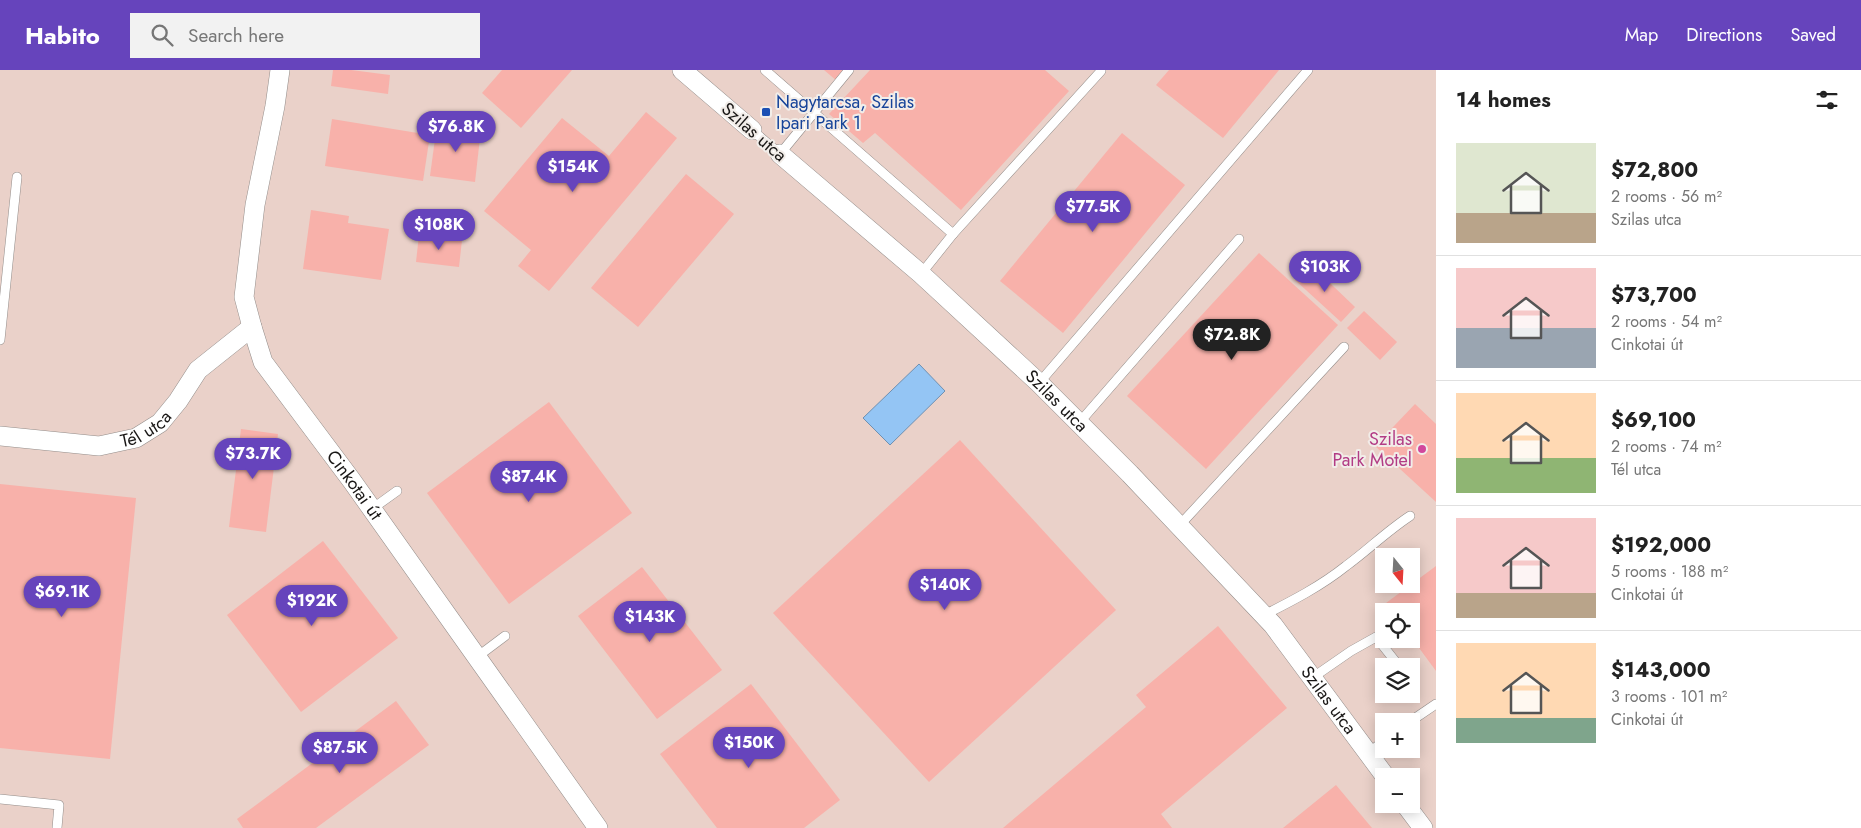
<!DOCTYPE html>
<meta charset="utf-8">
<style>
:root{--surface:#fff;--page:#f2f2f2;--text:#222;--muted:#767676;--line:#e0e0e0;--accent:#6644bc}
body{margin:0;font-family:Jost,sans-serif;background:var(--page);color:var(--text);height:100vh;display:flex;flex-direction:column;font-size:19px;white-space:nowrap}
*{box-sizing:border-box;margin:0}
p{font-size:16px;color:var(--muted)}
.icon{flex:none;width:28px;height:28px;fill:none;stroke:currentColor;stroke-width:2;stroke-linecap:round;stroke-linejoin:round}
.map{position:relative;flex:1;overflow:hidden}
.drawer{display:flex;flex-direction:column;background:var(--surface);width:425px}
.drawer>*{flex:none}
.needle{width:32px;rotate:162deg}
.controls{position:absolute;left:1375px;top:478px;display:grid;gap:10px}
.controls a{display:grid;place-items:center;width:45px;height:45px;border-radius:0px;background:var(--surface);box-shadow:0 2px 12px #0003;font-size:25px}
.price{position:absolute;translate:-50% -42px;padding:0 11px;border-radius:18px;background:var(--accent);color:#fff;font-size:16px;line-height:32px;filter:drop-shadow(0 1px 2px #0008)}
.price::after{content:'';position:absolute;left:50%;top:30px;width:15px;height:11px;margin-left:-8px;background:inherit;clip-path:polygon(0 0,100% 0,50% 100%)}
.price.active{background:#222;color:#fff}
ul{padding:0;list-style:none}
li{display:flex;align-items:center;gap:15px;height:125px;padding:0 20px}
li+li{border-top:1px solid var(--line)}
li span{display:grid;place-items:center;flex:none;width:140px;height:100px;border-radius:0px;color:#555}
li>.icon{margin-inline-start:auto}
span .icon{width:60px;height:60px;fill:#fffc;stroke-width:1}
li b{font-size:21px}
h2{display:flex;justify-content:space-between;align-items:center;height:60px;padding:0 20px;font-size:21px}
header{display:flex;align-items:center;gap:30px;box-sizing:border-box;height:70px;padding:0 25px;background:var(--accent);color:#fff}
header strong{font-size:24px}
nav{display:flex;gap:28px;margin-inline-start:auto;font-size:18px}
.search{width:350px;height:45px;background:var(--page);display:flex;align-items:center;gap:12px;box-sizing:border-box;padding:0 18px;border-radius:0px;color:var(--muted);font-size:19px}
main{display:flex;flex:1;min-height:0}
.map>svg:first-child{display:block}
.industrial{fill:#ead1c9;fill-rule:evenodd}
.water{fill:#94c5f4;stroke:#6f90b1}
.building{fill:#f8b1aa}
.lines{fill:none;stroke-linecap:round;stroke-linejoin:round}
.lane-casing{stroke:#938d8a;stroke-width:10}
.street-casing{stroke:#938d8a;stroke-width:20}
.lane{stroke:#fff;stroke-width:9}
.street{stroke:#fff;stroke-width:19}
.transit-dot{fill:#1a4fb4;stroke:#f2ede9;stroke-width:2}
.hotel-dot{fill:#d1479c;stroke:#f2ede9;stroke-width:2}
.labels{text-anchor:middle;stroke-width:4;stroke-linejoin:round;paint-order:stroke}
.transit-label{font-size:18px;fill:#164399;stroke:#f2ede9;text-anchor:start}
.street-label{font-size:18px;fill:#181615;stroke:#f2ede9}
.hotel-label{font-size:18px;fill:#b23c85;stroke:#f2ede9;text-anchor:end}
</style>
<header>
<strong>Habito</strong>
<div class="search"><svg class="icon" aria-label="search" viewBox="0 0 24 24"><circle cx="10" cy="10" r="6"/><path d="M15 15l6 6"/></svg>Search here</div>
<nav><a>Map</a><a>Directions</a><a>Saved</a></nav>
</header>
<main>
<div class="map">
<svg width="1436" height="758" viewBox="0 0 1436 758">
<rect width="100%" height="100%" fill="#e5e0db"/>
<path class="industrial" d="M0,0H1436V758H0ZM1384,486H1411V514H1384ZM1384,541H1411V569H1384ZM1384,596H1411V624H1384ZM1384,651H1411V679H1384ZM1384,706H1411V734H1384Z"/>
<path class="water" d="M919,294L945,321L890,375L863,348Z"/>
<g class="building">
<path d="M333,0H351L390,5L388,24L331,16Z"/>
<path d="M502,0H572L521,58L482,23Z"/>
<path d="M824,0H847L837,11Z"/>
<path d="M870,0H1045L1069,21L961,140L875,63L863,73L829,44Z"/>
<path d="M1169,0H1279L1223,68L1156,15Z"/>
<path d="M646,42L677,68L549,221L518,196L531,180L484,141L562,48L609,86Z"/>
<path d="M332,49L430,65L423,111L325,96Z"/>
<path d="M437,54L481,59L475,112L430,106Z"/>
<path d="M1122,63L1185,115L1063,263L1000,211Z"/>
<path d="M686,104L734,144L638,257L591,218Z"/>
<path d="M311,140L349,146L348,153L389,159L381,210L303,199Z"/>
<path d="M419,165L462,170L459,197L416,192Z"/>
<path d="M1259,183L1338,255L1206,399L1127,326Z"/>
<path d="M1310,194L1355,237L1341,252L1295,210Z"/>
<path d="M1364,241L1397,272L1380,290L1347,258Z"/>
<path d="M549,332L632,443L509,534L427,423Z"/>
<path d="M1415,334L1436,354V432L1375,376Z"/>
<path d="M241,359L278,364L266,462L229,457Z"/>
<path d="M960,370L1116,540L929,712L773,543Z"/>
<path d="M0,414L136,428L110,689L0,678Z"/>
<path d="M323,471L398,568L301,642L227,545Z"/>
<path d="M1436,496V601L1411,567V541H1392L1386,533Z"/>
<path d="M642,497L722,600L657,649L578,546Z"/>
<path d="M1218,556L1287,638L1161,744L1172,758H1003L1146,637L1136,625Z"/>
<path d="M751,614L840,730L804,758H717L660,684Z"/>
<path d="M396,631L429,675L316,758H243L237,749Z"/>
<path d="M1336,715L1372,758H1283Z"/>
</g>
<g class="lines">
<g class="lane-casing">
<g id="lane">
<path d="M765,0L953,164"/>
<path d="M752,60L780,84L849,0"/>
<path d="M921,204L953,164L1101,1"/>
<path d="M0,270L17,107"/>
<path d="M1039,313L1308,0"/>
<path d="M1079,353L1239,169"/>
<path d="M372,439L397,421"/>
<path d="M1179,456L1344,277"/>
<path d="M1264,545C1292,531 1321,516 1346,496C1368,480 1387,461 1410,446"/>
<path d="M477,587L505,566"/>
<path d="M1312,608L1351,581L1376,567L1399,596"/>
<path d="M1411,611L1412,613"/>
<path d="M1411,651L1436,634"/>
<path d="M1368,683L1384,671"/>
<path d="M0,729L59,735L57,758"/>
</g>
</g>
<g class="street-casing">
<g id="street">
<path id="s1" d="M280,0L275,36L255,135L244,227L252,257L263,292L352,411L598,758"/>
<path d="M682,0L752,60"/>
<path id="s2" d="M780,84L921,204L1039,313L1130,404L1273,555L1385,706"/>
<path id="s3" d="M0,366L99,376L136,368L160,353L178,331L198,300L252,257"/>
<path d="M1405,734L1423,758"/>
</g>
</g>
<use href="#lane" class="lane"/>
<use href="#street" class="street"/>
</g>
<rect class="transit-dot" x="761" y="37" width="10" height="10" rx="2.5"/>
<circle class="hotel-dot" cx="1422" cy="379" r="5"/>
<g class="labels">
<g class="transit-label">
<text x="776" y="38">Nagytarcsa, Szilas<tspan x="776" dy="21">Ipari Park 1</tspan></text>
</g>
<g class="street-label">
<text transform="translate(754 62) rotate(41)" y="6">Szilas utca</text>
<text dy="6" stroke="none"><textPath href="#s2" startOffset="371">Szilas utca</textPath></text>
<text dy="6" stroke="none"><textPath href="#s3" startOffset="150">Tél utca</textPath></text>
<text dy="6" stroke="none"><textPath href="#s1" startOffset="451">Cinkotai út</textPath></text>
<text dy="6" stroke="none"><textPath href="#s2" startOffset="776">Szilas utca</textPath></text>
</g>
<g class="hotel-label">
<text x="1412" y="375">Szilas<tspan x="1412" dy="21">Park Motel</tspan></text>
</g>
</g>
</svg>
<div class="controls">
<a><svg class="needle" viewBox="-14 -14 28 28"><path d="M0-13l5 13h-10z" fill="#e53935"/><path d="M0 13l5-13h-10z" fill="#767676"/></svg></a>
<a><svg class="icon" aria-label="locate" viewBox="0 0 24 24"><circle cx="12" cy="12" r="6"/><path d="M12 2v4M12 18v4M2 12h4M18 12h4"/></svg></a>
<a><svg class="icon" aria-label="layers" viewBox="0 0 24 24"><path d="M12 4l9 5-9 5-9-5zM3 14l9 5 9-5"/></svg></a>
<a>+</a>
<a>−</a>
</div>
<b class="price" style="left:456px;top:83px">$76.8K</b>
<b class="price" style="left:573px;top:123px">$154K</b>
<b class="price" style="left:1093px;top:163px">$77.5K</b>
<b class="price" style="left:439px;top:181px">$108K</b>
<b class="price" style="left:1325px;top:223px">$103K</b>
<b class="price active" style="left:1232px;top:291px">$72.8K</b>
<b class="price" style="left:253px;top:410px">$73.7K</b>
<b class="price" style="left:529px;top:433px">$87.4K</b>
<b class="price" style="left:945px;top:541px">$140K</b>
<b class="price" style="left:62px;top:548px">$69.1K</b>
<b class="price" style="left:312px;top:557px">$192K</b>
<b class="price" style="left:650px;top:573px">$143K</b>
<b class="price" style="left:749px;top:699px">$150K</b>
<b class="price" style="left:340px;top:704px">$87.5K</b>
</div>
<section class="drawer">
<h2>14 homes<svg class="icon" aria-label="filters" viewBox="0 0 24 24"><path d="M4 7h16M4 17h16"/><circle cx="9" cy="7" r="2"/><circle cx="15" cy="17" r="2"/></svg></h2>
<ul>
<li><span style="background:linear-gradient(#dfe7d0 70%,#b9a48a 0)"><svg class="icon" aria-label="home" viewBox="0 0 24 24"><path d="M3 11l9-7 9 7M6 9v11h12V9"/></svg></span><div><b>$72,800</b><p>2 rooms · 56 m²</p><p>Szilas utca</p></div></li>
<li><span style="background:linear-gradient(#f6c9c9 60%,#9aa5b1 0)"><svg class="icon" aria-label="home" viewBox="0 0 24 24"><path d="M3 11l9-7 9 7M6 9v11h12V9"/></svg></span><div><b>$73,700</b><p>2 rooms · 54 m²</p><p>Cinkotai út</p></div></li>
<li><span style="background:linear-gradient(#ffd9b3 65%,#8fb573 0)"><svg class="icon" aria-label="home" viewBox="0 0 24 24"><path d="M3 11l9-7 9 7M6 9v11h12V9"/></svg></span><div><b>$69,100</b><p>2 rooms · 74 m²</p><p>Tél utca</p></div></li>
<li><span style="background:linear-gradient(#f6c9c9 75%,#b9a48a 0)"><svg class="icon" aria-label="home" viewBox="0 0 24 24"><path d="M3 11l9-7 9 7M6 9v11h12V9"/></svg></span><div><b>$192,000</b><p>5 rooms · 188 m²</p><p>Cinkotai út</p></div></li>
<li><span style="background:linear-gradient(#ffd9b3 75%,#7fa58c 0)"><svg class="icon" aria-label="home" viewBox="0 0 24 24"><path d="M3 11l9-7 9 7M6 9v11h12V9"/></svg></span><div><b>$143,000</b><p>3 rooms · 101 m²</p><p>Cinkotai út</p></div></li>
</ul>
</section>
</main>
